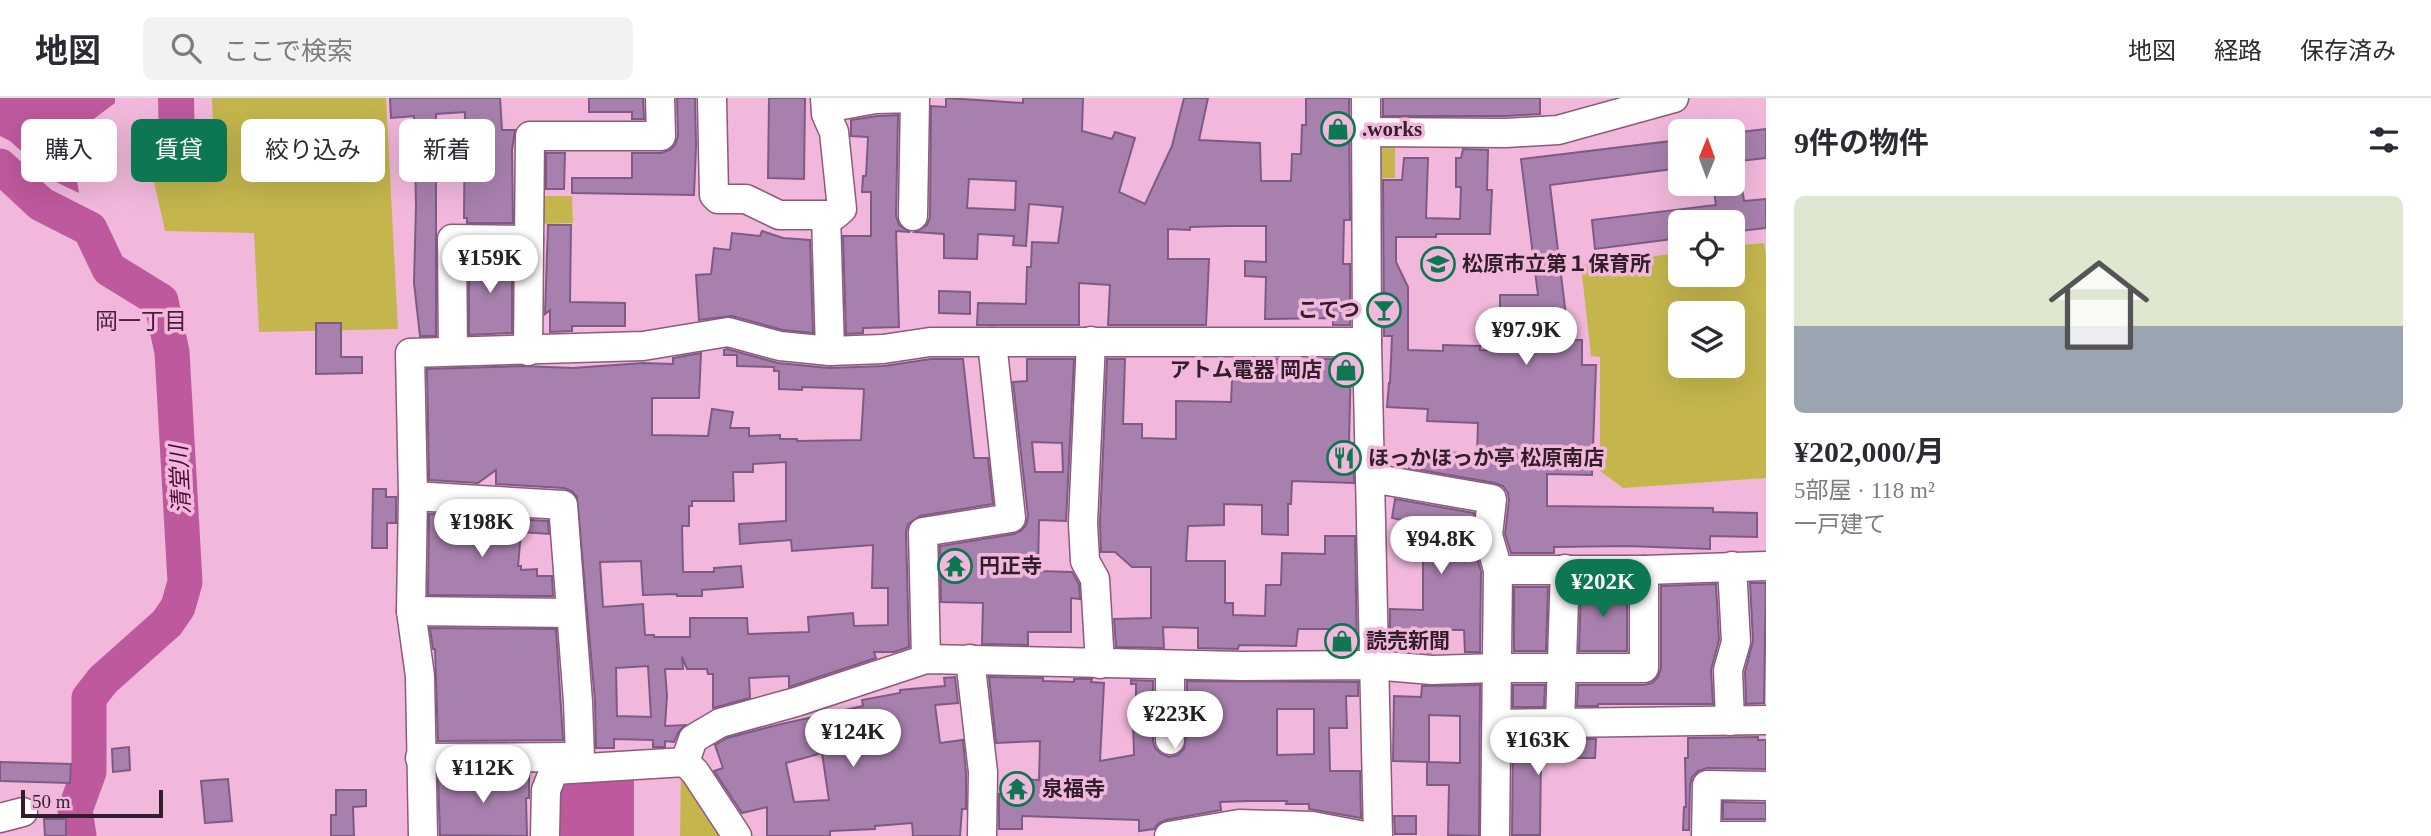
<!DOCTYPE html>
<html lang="ja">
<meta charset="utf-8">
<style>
:root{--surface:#fff;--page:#f2f2f3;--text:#2b2b33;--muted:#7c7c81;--line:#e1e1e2;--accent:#0c7751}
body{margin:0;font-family:"Times New Roman","Noto Sans JP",serif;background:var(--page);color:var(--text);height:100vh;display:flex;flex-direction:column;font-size:26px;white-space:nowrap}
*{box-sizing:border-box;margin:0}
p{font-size:23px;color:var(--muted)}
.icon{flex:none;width:38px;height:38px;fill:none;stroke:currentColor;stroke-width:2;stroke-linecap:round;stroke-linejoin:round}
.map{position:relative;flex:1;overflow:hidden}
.drawer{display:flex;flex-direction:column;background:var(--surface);width:665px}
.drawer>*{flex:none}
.top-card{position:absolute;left:21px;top:21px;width:665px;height:63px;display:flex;gap:14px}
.needle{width:46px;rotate:1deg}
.tools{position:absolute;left:1668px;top:21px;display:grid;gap:14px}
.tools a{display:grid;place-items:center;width:77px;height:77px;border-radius:10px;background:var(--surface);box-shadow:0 7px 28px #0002;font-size:35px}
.scale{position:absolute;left:21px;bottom:18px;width:142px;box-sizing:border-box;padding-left:7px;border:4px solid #321d2a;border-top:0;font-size:19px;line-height:24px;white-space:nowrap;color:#321d2a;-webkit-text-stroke:5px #f1b8db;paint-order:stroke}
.price{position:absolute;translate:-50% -60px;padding:0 16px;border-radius:24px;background:#fff;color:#222;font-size:23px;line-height:46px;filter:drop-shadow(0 2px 4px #0008)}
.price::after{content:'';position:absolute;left:50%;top:42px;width:21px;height:16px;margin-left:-10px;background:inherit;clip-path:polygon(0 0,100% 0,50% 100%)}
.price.on{background:var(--accent);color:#fff}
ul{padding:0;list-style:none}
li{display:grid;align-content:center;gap:14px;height:371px;padding:0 28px}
li span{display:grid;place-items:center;height:217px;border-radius:10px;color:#555}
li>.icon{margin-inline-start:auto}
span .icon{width:126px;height:126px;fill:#fffc;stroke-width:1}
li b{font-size:30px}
h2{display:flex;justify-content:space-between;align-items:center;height:84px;padding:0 28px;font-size:30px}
.tag{padding:0 24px;border-radius:10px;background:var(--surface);box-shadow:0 7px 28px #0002;font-size:24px;line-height:63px}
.tag.on{background:var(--accent);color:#fff}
header{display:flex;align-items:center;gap:42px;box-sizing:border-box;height:98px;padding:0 35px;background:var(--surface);border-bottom:2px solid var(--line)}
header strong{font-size:33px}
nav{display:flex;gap:38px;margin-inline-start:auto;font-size:24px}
.search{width:490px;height:63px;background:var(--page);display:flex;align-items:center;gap:18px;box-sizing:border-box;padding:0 24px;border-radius:10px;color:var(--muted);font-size:26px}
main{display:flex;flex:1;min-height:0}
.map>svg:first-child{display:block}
.green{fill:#c4b64d;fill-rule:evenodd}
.water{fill:#be599d}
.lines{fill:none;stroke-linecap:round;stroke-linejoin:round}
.river{stroke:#be599d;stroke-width:35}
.building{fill:#a780ad;stroke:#7f5a85;stroke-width:2;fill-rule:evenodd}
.minor-casing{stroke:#8c5a7a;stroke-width:31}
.minor{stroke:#fff;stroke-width:28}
.labels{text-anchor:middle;stroke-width:7;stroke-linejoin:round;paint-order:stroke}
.poi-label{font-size:21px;font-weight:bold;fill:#321d2a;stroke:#f1b8db;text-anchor:start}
.neighbourhood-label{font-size:23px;fill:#491d3b;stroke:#f1b8db}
.water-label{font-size:23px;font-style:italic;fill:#4c0a3a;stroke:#f1b8db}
</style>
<header>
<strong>地図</strong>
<div class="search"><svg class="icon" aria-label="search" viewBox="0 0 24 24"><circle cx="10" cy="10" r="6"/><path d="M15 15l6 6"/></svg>ここで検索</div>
<nav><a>地図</a><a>経路</a><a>保存済み</a></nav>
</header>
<main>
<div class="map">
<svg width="1766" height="738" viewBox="0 0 1766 738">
<rect width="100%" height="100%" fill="#f1b8db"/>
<g class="green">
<path d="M212,0H386L398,231L259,234L254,135L165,133L149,61L214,59Z"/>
<path d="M1386,41H1395V80H1378V50Z"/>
<path d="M542,98H572L573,125L542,126Z"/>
<path d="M1764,145L1766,156V380L1623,390L1600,373V259L1591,258L1581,167L1680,155V177H1732L1733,148ZM1680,215H1732V268H1680Z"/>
<path d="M681,672L730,738H680Z"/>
</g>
<g class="water">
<path d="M0,0H115V5L91,23L72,51L79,95L56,84L10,43L0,38Z"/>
<path d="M158,0H194L195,47L159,48Z"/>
<path d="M634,675V738H552V695L563,682Z"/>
</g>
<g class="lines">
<path class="river" d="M0,68L41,106L90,131L109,171L161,203L172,254L185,484L178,509L167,525L103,582L89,600V674L75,712L79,738"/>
</g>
<g class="building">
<path d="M390,0H500L502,32H515L512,52L513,125H467V120H464L465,14L436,16V238H420L414,185L416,107L414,18L391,20Z"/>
<path d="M589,0H643L644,21H632V14H589Z"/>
<path d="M677,0H695L696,48L694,97L572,95V80H632V55H661L670,52L675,47L678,38Z"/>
<path d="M769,0H805L804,81L768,80Z"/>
<path d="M946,0L1023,5V0H1083L1082,33L1112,41L1115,34L1135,40L1119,94L1145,106L1172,48L1184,0H1208L1199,42L1260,45L1261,83H1291L1292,56H1301L1302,27H1306V0H1349L1350,122H1344L1343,166H1350V227H1333V220L1265,221L1266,179L1245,178V163L1266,164V128H1226L1190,129V132L1168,131V161H1209L1206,227H1108L1110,187L1079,185V227H977L978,205L1026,206L1027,169H1031L1032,144L1058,145L1063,109L1029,106L1026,148L1013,147L1014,138L978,136L977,161L944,160V136L915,134L927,127L930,119L931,8L946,9ZM969,81L1016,83L1015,112L967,110Z"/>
<path d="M1383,0H1540V16L1506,18H1383Z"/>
<path d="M898,17L896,118L899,127L910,134L896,133L899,229L863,230V235L846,236L843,138H871V94H862L863,78H866L868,39L851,38V22L877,18Z"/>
<path d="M1766,31V60L1732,64V35Z"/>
<path d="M1680,42V70L1550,87L1569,242H1582V267H1596L1592,377L1547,376V408L1713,410V414L1757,415V439L1710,438V451L1626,448L1554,449V455H1511L1505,436L1509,402L1508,395L1503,388L1495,385L1409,370L1411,353L1445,357V354L1477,356L1478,325L1427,323L1428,311L1387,309L1389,285H1390L1392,238H1384L1383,82H1402L1404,60H1428L1426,120L1460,121L1461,89H1456V60H1461L1463,51L1488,52L1487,92H1492L1490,136H1436V139H1396V164L1408,189V252L1443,253V247L1480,248V252L1518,253V222H1500V197H1538L1521,61Z"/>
<path d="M546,55H565L564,91H546Z"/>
<path d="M1741,84L1744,103L1766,101V130L1732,134V124H1680V140L1595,151L1592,122L1716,107L1713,87Z"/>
<path d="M548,127H571L570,204L625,205V228H572V233L550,234V212L545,216Z"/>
<path d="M762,133L783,140L810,142L813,235L783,232L732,218L699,222L696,177L711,176L714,150L730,152L732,135L760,138Z"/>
<path d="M469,158H512V235L469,237Z"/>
<path d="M939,193L970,194V216L939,215Z"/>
<path d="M316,225H341V259H362V275L316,276Z"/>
<path d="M727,251L778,265L829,270L884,268L931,261H963L974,360H988L993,406L920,418L908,426L906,434L909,549L894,554H874L876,560L789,589V578L749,580L750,600L713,610V576H708L707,571H687L682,559L683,571H665L667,598L665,628L685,627L678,635L674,644L665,643V649H653V642L614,641V650H596L595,603L577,399L572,393L564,390L496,386V372L478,385L429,382L427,271L523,268L573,270L643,265L673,266V260L701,255L699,300H652V337L708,338L712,311L733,314L730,330H749V338L780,337V341H797V343L861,342L864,291L802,289V292L779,291V273H774V269L737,268V257H724V252ZM786,364V423L739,426L740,446L791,442L792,453L873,447L872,490H888V527L854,528L853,515L808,519L809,534L748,536L747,520H690V539H654V537H645L643,506L603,509L600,464L641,463L643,497L677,496V498H702V492L743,489L741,468L714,470V474H683L682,428H689V408H692V403H734L733,374H753V366ZM648,568L651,619L617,618L616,570Z"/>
<path d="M1027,261H1074L1066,423L1039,422L1038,473L1072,474L1079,486L1080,501L1071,500V534H1028V547L982,546L983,505L941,504L940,448L1014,436L1021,433L1026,427L1028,418L1013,284L1027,283ZM1032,344L1062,345L1063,374H1035Z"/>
<path d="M1107,261H1125L1123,326H1142V340L1176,341V303L1231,304L1233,261H1351L1349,345H1353L1354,385L1292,383L1291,406H1288V437L1262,436V407L1224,406V427L1188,428L1186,463H1225V505H1233V517L1265,518L1266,487H1281L1282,455L1325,456V438H1355L1357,550L1335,551L1336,531H1298L1296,548L1239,547L1238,551L1198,550V530L1163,529L1164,550L1116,549L1114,521L1151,520V469H1132L1115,454H1101L1100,425Z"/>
<path d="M373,391H386V399H396V425H387V450H372Z"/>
<path d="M1395,401L1474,415L1472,441L1481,474L1480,554H1465L1464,532H1432L1431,555L1405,553L1406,531H1390V511L1423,512V447H1401L1402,422L1392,420Z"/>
<path d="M429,416L453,417L452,426L496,425V420L548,423L549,436L521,434L518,468H521V472L537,471V478H552L553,498L428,497Z"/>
<path d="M1750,485H1766L1764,605L1746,606L1745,574L1753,543Z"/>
<path d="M1716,486L1719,542L1711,572L1713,606H1598V608H1577L1578,587H1644L1652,585L1658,579L1661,570V488Z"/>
<path d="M1514,489H1548L1546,553H1514Z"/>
<path d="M1581,489H1627V553H1579Z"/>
<path d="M430,530L556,531L563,642L438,643L435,551H433Z"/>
<path d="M955,579L958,605L935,607L940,645L963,642L966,675V711H962L960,738H913L912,725L875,728V731L830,733V738H767V709L742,715L714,673L723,670L715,647L727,640L777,627L863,608L862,602L900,595V592L945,588L944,580ZM822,655L829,702L794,704L786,665Z"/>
<path d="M989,579L1043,580V583L1074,584V581H1092L1091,584L1104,585L1100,663L1134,657L1133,624H1136V586H1131V582L1153,583V643L1155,650L1161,656L1169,659L1178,657L1184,651L1187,633L1201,634L1202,600H1187V583L1358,584V598H1346L1347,630H1329L1330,673H1360L1361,720L1309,711V706H1286L1287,703H1249L1220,704L1221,712L1166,722L1159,725L1154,731L1139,733V722L1022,718V731H999V696H1014V681L1039,682L1040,643L996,645ZM1277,611H1314V656L1277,657Z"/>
<path d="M1480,587L1479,738L1448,737L1449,687H1427V664L1393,663L1394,598L1421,599L1422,588ZM1429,617L1460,618V665L1429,664Z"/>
<path d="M1513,587H1545L1544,609H1513Z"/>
<path d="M1758,639V642H1766V671L1707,670L1698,673L1692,679L1690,687L1689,732H1683L1684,709H1686L1685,660H1688V640Z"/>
<path d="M1596,641L1595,660H1541L1540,737H1512L1513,642Z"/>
<path d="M129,649L130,672L113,674L112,651Z"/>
<path d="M0,664L71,666L70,685L0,683Z"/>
<path d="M529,676V700H526L527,738L440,737L438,677Z"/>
<path d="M228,681L232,723L205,725L201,683Z"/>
<path d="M336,692H366V708L353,709L354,738H331V717H336Z"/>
<path d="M1723,704L1766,705V721H1723Z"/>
<path d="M1394,718H1416V736H1395Z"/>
<path d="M44,721H66V738H45Z"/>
</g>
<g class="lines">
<g class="minor-casing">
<g id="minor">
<path d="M712,0L714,97L718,101H746L779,117H835L842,111L834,34L826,16L825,0"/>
<path d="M1366,0L1367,244L1378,738"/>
<path d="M826,10L875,1L915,0L913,118"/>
<path d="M1366,34L1506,35L1558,32L1674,0"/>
<path d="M826,117L830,253"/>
<path d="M1091,243L1083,425L1085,463L1095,481L1100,566"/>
<path d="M453,253L452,141L529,142"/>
<path d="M528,253L530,38H661L660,0"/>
<path d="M1371,380L1492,401L1488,437L1498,472L1495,737"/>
<path d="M413,398L563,407L578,604L580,659"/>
<path d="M1498,472H1644L1766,468"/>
<path d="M411,513L571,515"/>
<path d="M926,561L923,434L1011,420L992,244"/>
<path d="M970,561L983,674L982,738"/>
<path d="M1730,623L1728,572L1736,544L1732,468"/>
<path d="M1560,625L1565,471"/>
<path d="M1497,626L1766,622"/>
<path d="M1170,642V567"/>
<path d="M420,660L577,659"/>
<path d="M685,664L693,641L720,625L796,604L926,561L1242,568L1373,567L1432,572L1497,570H1644V472"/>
<path d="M1766,688L1707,687L1706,738H1766"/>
<path d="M0,720L23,714"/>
<path d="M423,738L420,578L411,513L413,398L410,255L643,248L728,234L780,248L830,253L883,251L930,244H1367"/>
<path d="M545,738L546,692L554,672L685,664L695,674L737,738"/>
<path d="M1169,738L1239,726L1312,728L1364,738"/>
</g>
</g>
<use href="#minor" class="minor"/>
</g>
<defs>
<g id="shop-ring" transform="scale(1.75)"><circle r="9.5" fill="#f1b8db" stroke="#0c7751" stroke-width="1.5"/><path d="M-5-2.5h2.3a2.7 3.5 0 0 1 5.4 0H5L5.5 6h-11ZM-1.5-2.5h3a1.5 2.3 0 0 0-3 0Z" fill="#0c7751"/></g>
<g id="school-ring" transform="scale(1.75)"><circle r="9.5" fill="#f1b8db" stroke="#0c7751" stroke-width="1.5"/><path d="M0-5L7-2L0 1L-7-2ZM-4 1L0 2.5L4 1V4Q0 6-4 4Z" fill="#0c7751"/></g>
<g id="bar-ring" transform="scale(1.75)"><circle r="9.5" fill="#f1b8db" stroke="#0c7751" stroke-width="1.5"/><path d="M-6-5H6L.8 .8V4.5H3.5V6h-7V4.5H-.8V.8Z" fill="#0c7751"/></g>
<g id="restaurant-ring" transform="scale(1.75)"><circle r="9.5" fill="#f1b8db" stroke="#0c7751" stroke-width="1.5"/><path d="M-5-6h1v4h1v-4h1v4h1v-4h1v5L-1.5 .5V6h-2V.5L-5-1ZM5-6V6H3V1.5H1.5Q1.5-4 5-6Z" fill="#0c7751"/></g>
<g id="temple-ring" transform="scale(1.75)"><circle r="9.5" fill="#f1b8db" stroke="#0c7751" stroke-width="1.5"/><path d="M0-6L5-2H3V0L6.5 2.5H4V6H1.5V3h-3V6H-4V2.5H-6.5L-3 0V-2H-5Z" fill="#0c7751"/></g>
</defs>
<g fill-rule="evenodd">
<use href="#shop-ring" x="1338" y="31"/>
<use href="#school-ring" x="1438" y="166"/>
<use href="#bar-ring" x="1384" y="212"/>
<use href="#shop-ring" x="1346" y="272"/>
<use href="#restaurant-ring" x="1344" y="360"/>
<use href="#temple-ring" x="955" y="468"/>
<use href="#shop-ring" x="1342" y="543"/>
<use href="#temple-ring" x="1017" y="691"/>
</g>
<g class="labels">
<g class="poi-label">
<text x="1362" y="38">.works</text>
<text x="1462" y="173">松原市立第１保育所</text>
<text x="1360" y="219" text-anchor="end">こてつ</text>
<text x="1322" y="279" text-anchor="end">アトム電器 岡店</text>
<text x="1368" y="367">ほっかほっか亭 松原南店</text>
<text x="979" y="475">円正寺</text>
<text x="1366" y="550">読売新聞</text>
<text x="1042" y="698">泉福寺</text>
</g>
<g class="neighbourhood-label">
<text x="141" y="231">岡一丁目</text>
</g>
<g class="water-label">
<text transform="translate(180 382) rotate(-93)" y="8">清堂川</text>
</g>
</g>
</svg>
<div class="tools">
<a><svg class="needle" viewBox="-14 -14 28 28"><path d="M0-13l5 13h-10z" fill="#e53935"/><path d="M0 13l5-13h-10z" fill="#7c7c81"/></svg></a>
<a><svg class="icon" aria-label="locate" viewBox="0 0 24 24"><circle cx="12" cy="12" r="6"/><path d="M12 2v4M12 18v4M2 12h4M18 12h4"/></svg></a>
<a><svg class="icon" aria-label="layers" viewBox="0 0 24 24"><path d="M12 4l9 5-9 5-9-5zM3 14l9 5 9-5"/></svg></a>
</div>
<div class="scale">50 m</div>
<b class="price" style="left:490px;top:197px">¥159K</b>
<b class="price" style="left:1526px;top:269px">¥97.9K</b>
<b class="price" style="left:482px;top:461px">¥198K</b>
<b class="price" style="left:1441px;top:478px">¥94.8K</b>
<b class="price on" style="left:1603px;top:521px">¥202K</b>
<b class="price" style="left:1175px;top:653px">¥223K</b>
<b class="price" style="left:853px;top:671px">¥124K</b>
<b class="price" style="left:1538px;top:679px">¥163K</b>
<b class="price" style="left:483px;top:707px">¥112K</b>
<div class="top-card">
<a class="tag">購入</a>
<a class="tag on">賃貸</a>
<a class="tag">絞り込み</a>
<a class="tag">新着</a>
</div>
</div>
<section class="drawer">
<h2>9件の物件<svg class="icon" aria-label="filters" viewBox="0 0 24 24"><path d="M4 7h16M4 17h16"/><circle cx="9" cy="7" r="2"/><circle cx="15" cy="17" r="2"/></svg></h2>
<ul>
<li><span style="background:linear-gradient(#dfe7d0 60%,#9aa5b1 0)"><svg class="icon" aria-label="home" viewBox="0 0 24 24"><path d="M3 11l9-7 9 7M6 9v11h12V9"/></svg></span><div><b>¥202,000/月</b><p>5部屋 · 118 m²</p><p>一戸建て</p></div></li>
</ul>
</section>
</main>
